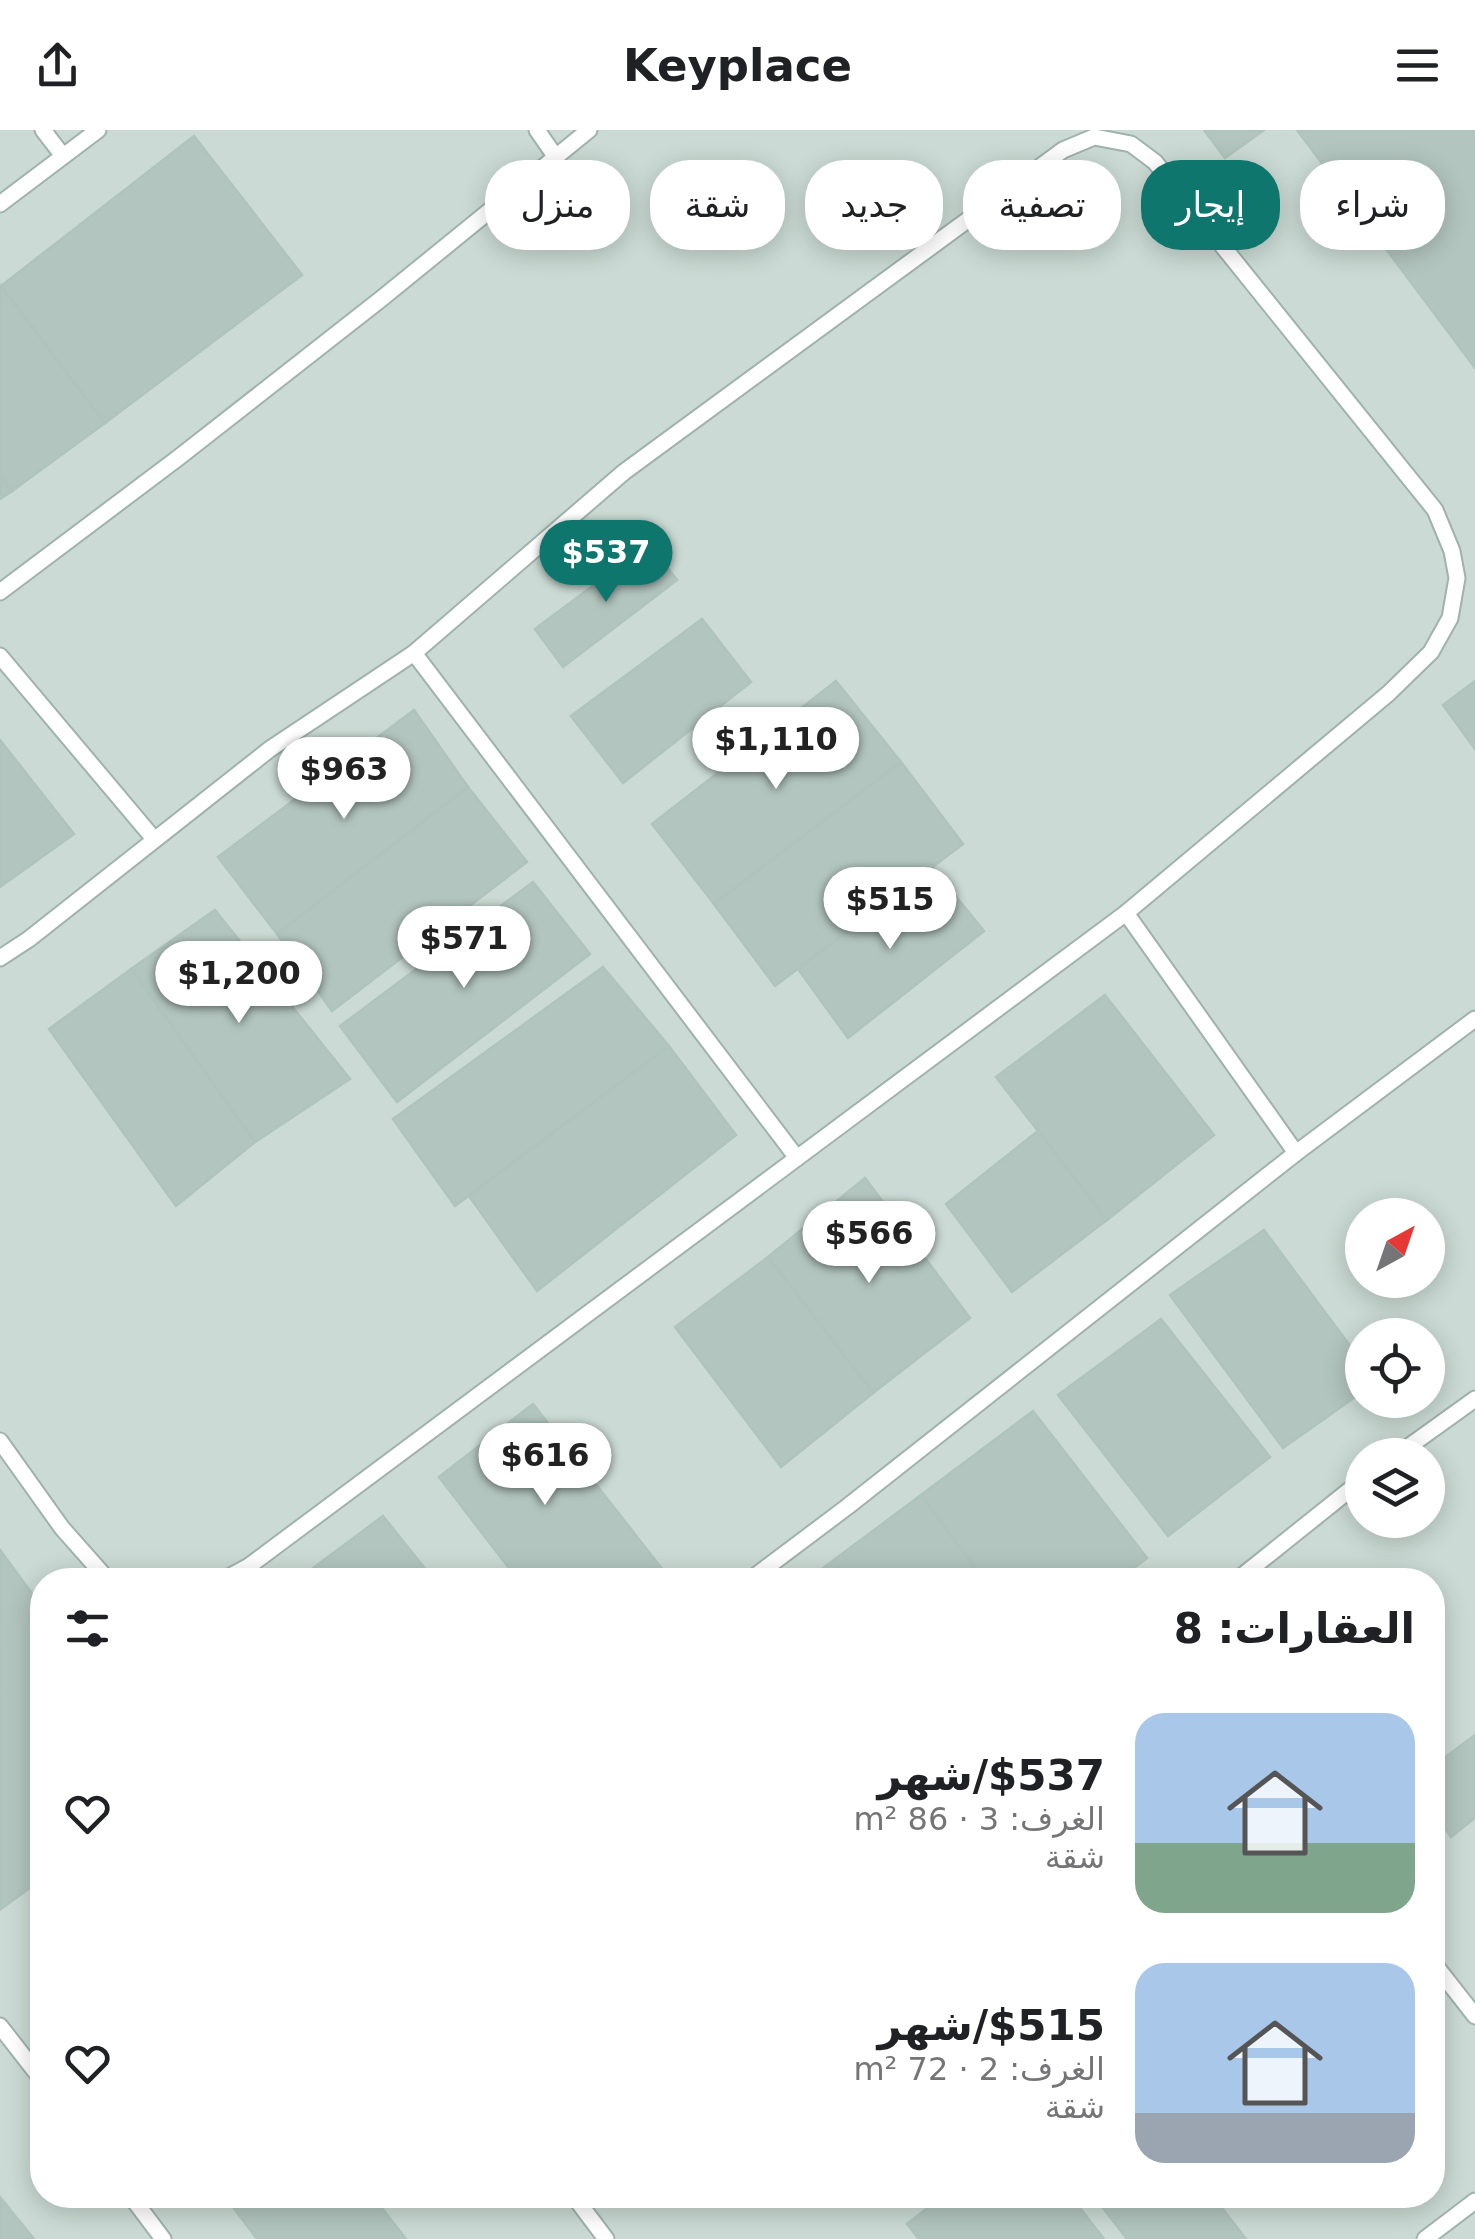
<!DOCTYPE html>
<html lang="ar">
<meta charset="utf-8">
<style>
:root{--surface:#fff;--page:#f2f2f2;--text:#202124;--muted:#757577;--accent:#0f766e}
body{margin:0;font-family:"DejaVu Sans","Noto Sans Arabic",sans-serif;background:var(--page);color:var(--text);direction:rtl;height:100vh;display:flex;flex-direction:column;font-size:38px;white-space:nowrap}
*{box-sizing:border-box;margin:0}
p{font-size:32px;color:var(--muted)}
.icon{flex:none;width:55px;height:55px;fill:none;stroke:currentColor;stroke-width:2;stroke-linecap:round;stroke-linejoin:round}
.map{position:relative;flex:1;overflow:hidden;direction:ltr}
.panel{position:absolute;left:30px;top:1438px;width:1415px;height:640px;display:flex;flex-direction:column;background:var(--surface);border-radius:40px;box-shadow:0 5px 25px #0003;direction:rtl}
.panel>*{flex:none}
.banner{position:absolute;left:30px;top:30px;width:1415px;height:90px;direction:rtl;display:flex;gap:20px}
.needle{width:65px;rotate:40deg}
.buttons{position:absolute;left:1345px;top:1068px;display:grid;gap:20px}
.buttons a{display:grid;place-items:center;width:100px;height:100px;border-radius:50%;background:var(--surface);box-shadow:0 5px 25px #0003;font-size:50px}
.price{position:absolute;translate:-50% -85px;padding:0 22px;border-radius:35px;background:#fff;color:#222;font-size:32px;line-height:65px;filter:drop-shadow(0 2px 5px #0008)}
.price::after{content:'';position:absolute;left:50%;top:60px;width:30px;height:22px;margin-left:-15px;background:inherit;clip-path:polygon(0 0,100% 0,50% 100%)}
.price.selected{background:var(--accent);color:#fff}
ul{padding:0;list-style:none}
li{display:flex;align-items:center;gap:30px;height:250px;padding:0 30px}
li span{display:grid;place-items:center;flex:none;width:280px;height:200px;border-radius:30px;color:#555}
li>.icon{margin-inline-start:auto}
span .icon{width:120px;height:120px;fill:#fffc;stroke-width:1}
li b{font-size:42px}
h2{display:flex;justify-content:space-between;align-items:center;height:120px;padding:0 30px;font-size:42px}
.chip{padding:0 35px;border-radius:40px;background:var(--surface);box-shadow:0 5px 25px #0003;font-size:35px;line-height:90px}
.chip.selected{background:var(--accent);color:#fff}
header{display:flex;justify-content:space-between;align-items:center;height:130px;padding:0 30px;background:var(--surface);font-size:45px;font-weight:700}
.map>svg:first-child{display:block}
.built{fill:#cbdad4;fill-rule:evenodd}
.building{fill:#b2c5be;stroke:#afc4bc;stroke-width:2.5}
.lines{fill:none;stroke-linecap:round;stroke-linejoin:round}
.lane-casing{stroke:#a0b2ac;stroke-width:19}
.lane{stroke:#fff;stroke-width:15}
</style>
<header><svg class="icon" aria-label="menu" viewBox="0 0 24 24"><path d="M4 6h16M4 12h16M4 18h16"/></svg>Keyplace<svg class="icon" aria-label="share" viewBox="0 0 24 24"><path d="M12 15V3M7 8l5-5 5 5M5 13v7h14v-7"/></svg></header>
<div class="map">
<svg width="1475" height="2109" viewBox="0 0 1475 2109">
<rect width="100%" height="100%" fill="#ddeae5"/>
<path class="built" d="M0,0H1475V2109H0ZM1362,1085H1428V1150H1362ZM1362,1205H1428V1270H1362ZM1362,1325H1428V1390H1362ZM42,1450H1432V2065H42Z"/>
<g class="building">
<path d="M1204,0H1264L1225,28Z"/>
<path d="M1297,0H1475V238Z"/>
<path d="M194,6L302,145L105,293L1,156Z"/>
<path d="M0,155L105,293L12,361L0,346Z"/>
<path d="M0,346L12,361L0,369Z"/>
<path d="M649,414L677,450L563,537L535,499Z"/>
<path d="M702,489L751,552L623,653L571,586Z"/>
<path d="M836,551L901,632L714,774L652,694Z"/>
<path d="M1475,551V619L1443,575Z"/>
<path d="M414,580L468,657L277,804L218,727Z"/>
<path d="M0,610L74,704L0,757Z"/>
<path d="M901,632L963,714L775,856L714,774Z"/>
<path d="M468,657L527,732L332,881L277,804Z"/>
<path d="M932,737L984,801L848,908L798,839Z"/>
<path d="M533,752L590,824L397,972L340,896Z"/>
<path d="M215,780L350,949L255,1012L131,839Z"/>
<path d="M603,837L669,916L455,1076L393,989Z"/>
<path d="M131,839L255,1012L176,1076L49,899Z"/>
<path d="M1105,865L1214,1005L1107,1090L996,947Z"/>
<path d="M669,916L736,1005L537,1161L469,1066Z"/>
<path d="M1038,1001L1107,1090L1012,1162L946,1074Z"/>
<path d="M865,1048L970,1188L873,1263L768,1127Z"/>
<path d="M1264,1100L1362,1232V1262L1283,1318L1170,1165Z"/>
<path d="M768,1127L873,1263L781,1337L675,1197Z"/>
<path d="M1161,1189L1270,1327L1168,1406L1058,1265Z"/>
<path d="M533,1274L663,1440L649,1450H518L439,1347Z"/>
<path d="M1033,1281L1147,1428L1118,1450H984L921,1365Z"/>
<path d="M921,1365L984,1450H807Z"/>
<path d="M383,1386L434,1450H297Z"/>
<path d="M0,1420L42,1477V1749L1,1779Z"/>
<path d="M1475,1605V1688L1451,1707L1432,1679V1637Z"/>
<path d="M224,2065H372L406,2109H257Z"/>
<path d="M373,2065H394L381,2075Z"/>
<path d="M944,2065H1070L1104,2109H919L907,2094Z"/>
<path d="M1093,2065H1212L1246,2109H1127Z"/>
<path d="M0,2067L34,2109H0Z"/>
</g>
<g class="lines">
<g class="lane-casing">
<g id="lane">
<path d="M43,0L63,26"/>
<path d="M537,0L555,26"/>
<path d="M0,74L98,0"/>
<path d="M0,462L178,328L381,169L589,0"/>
<path d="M414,523L797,1028"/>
<path d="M0,526L154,709"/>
<path d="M1126,783L1296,1023"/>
<path d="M0,828L29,809L270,619L414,523L624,342L1063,20L1094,7L1131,14L1155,32L1435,380L1452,421L1457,448L1450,488L1431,522L1389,563L1126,783L249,1436L223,1450"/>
<path d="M0,1311L62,1398L108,1450"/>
<path d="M1397,1325L1475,1269"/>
<path d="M750,1450L847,1377L1296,1023L1475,889"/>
<path d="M1237,1450L1362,1350"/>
<path d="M1432,1831L1475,1886"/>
<path d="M0,1896L42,1950"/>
<path d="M130,2065L163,2109"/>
<path d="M573,2065L606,2109"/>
<path d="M1425,2109L1475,2071"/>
</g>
</g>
<use href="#lane" class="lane"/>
</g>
</svg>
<div class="buttons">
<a><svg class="needle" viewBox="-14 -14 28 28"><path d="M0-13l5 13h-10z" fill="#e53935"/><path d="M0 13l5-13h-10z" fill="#757577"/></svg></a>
<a><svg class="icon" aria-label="locate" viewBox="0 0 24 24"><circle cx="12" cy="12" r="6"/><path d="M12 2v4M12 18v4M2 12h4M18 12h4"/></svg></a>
<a><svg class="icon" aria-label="layers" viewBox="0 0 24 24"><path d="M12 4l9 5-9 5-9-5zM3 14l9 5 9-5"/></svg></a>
</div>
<b class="price selected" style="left:606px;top:475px">$537</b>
<b class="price" style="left:776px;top:662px">$1,110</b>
<b class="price" style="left:344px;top:692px">$963</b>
<b class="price" style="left:890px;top:822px">$515</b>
<b class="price" style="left:464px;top:861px">$571</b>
<b class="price" style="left:239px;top:896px">$1,200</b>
<b class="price" style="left:869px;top:1156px">$566</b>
<b class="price" style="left:545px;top:1378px">$616</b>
<div class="banner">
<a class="chip">شراء</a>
<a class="chip selected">إيجار</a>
<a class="chip">تصفية</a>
<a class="chip">جديد</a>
<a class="chip">شقة</a>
<a class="chip">منزل</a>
</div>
<section class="panel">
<h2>العقارات: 8<svg class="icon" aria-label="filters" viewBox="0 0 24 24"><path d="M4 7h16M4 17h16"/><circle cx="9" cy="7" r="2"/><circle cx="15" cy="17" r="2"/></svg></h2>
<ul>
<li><span style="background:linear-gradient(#a9c7e8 65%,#7fa58c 0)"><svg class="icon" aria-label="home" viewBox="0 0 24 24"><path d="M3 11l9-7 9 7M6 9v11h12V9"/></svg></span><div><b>$537/شهر</b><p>الغرف: 3 · 86 m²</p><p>شقة</p></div><svg class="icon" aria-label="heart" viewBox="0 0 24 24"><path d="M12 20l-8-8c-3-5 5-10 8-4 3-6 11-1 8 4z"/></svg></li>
<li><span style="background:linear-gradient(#a9c7e8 75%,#9aa5b1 0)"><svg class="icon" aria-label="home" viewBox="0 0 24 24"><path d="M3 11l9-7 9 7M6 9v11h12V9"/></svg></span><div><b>$515/شهر</b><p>الغرف: 2 · 72 m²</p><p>شقة</p></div><svg class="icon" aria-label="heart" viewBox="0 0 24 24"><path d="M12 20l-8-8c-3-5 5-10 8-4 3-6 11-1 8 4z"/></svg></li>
</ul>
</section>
</div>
